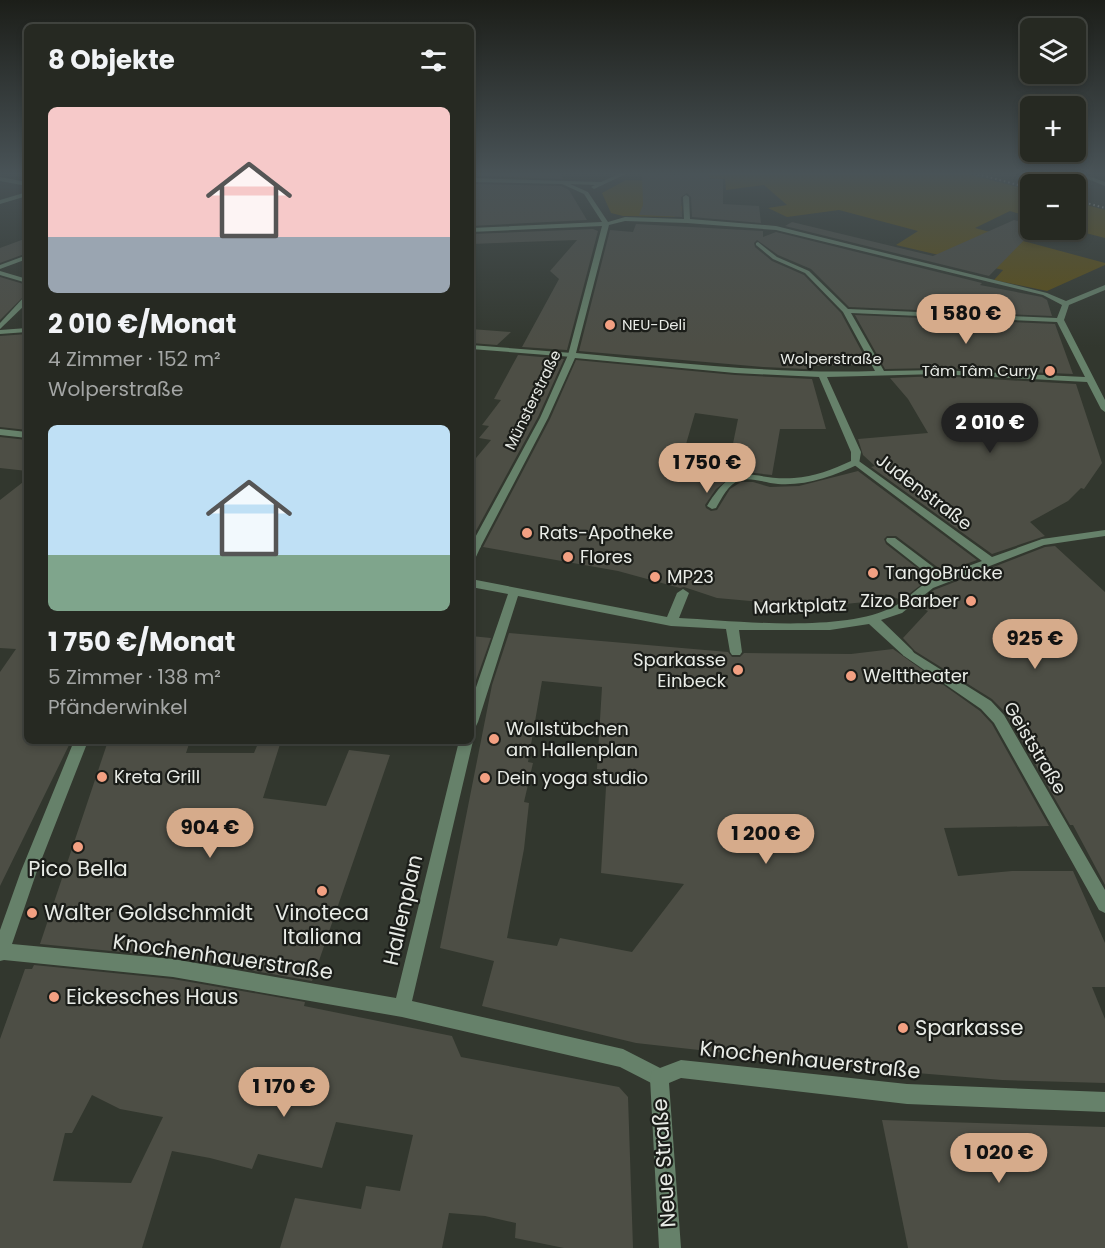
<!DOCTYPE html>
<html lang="de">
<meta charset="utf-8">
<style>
:root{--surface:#262922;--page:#2e312a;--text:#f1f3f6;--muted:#a4a6a5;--line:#424540;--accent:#d6ab8b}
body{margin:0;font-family:Poppins,sans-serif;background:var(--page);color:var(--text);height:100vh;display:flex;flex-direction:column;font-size:22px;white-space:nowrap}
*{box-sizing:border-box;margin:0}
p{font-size:20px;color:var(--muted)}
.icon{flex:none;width:33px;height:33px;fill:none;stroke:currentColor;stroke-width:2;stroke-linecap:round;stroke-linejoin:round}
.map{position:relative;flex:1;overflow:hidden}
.side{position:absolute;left:24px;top:24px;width:450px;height:720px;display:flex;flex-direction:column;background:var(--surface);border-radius:9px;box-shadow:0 3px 9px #0003,0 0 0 2px var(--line)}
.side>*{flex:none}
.tools{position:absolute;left:1020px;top:18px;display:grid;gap:12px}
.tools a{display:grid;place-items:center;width:66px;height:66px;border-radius:9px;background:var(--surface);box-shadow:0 3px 9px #0003,0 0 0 2px var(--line);font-size:30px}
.price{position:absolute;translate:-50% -51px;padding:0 14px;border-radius:21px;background:var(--accent);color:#111;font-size:20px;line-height:39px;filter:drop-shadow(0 2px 3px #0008)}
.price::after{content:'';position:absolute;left:50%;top:36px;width:18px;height:14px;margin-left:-9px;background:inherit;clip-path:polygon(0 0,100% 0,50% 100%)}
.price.on{background:#222;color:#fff}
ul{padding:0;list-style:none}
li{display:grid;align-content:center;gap:12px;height:318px;padding:0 24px}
li span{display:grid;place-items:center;height:186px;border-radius:9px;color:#555}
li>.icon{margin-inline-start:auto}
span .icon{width:108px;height:108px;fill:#fffc;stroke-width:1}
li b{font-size:26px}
h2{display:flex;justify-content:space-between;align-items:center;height:72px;padding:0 24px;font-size:26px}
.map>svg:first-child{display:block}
.green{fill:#5e4f11}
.building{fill:#4d4e45;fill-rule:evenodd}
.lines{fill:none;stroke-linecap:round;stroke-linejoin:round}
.pedestrian{fill:#66816a;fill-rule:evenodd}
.minor{fill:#66816a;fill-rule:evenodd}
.tertiary{fill:#66816a;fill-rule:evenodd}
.rail{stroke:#9fa29c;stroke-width:2;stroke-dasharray:1.5 3;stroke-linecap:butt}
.poi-dot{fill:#f3a082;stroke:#1b1d19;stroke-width:2}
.labels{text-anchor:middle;stroke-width:4.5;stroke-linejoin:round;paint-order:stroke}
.far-poi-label{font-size:15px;fill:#e8ebe6;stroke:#1b1d19;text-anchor:start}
.far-street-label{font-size:15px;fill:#e8ebe6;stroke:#1b1d19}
.street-label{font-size:18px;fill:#e8ebe6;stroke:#1b1d19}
.poi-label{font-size:18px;fill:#e8ebe6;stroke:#1b1d19;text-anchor:start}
.near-poi-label{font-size:21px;fill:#e8ebe6;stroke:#1b1d19;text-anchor:start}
.near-street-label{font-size:21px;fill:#e8ebe6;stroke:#1b1d19}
</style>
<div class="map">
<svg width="1105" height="1248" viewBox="0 0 1105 1248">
<rect width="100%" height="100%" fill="#32372e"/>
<g class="green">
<path d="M638,172H960L1030,190V217L1010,211L975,228L1105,263V265L1047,291L994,280L1003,270L896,245L918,231L839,210L787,217L768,208L787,205L764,185L726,190L725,179L697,178L696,175Z"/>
<path d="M626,180L697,182L687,189L676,204L682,206V211L674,217L623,216L611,213L602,193Z"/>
<path d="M1076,202L1105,210V238L1074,230Z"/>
</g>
<g class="building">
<path d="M480,172H560L563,179L480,176Z"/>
<path d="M686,172H708L710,179H723V204L759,206L761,223L692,217L691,197L687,193L681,197L682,217L639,215L643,205L642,174L687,175Z"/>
<path d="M471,184L561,186L569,190L587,220L471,226Z"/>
<path d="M1014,220L1030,224V230H1034L989,276L785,226L792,222L933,256Z"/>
<path d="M636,224L763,231V237L776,232L982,283L980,285L1042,297L1047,300L1052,316L849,307L811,269L778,255L757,240L754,243L755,247L772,261L804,275L841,313L869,365L806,366L807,369L763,367L579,351L610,230L633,232Z"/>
<path d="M593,229L598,231L567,350L522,347L559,279L550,271L577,240L471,244V234Z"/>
<path d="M27,238V253L0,263V248Z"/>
<path d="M0,277L27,285V293L0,320Z"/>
<path d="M855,315L1055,324L1073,374L938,368L885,369Z"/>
<path d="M471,329L511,332L497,345L471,343Z"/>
<path d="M27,334V430L0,427V336Z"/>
<path d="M518,355L564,359L538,417L471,540V464L491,440L479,438L489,426L482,425L501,400L494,399Z"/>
<path d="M576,360L735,375L812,379L826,429H780L772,475L745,472L735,474L716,489L705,505L706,508L711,511L717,510L730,489L741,482H753L770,487L799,486L858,471L977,560L944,572L896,536H887L884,539L886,544L930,578L901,600L886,594L875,601L815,607L717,598L684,587L680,588L618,571L483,547L550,419ZM695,413L738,419L727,473L680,465Z"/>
<path d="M938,376L1076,384L1102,463L1084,489L1081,488L1068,501L1030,522L1045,536L992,554L871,467L875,466L863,455L858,439L928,433L908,399L890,378Z"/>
<path d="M0,437L27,440V471L0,468Z"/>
<path d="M27,479V741H71L0,886V672L16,649L0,648V500Z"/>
<path d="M1055,546L1105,592V885L1073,825H1070L1006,713L992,699L915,651L903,638L928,611L915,605L934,590L1045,547Z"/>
<path d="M509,633L728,652L732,657H740L744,653L851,654L893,649L980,711L992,724L1049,826L944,828L958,876L1012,871H1073L1105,943V987H1092L1105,1019V1083L1002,1080L880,1070L636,1043L482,1006L494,961L440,948L492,685ZM542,681L602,687L597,769L607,770L601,873L684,884L632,952L560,938L557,946L507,938L524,849L529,803L524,802L533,763L528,762Z"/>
<path d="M471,636L491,638L475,683H471Z"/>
<path d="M108,741H190L186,753H254L259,741H281L263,798L326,806L349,750L390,755L312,981L173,957L40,944Z"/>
<path d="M34,965L173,979L305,1002L304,1006L452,1036L461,1057L619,1087L628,1097L633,1248H564L515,1238L516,1223L485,1216L449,1213L442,1248H280L295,1198L361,1209L366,1186L400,1191L413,1135L336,1122L322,1168L258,1154L252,1169L210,1158L172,1151L142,1248H0V1039L25,969H32ZM92,1095L120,1109L163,1117L131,1183L53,1181L65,1133H72Z"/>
<path d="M882,1120L1105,1127V1248H908Z"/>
</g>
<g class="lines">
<g class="pedestrian">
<path d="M471,345L572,353L576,355L572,357L471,349Z"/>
<path d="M856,459L992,557L1042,539L1105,530V536L1044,545L933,588L902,613L881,620L912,650L914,653L912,656H904L869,624L830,630H739L742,652L740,655H732L730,652L726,629L671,626L518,596L478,722L476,726L471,727V702L508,594L471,587V579L667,617L677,593L683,589L689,593L679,618C735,621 843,633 893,607C908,600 918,585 934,579L887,542L886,540L887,538H895L944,575L982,561L853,464L851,462Z"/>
<path d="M476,543L481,546L475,559L471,560V545Z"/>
<path d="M471,737L473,741L412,1001L623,1049L666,1071L668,1078L666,1085L659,1087L620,1067L402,1017L173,977L4,960L0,961V930L21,871L74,741H88L37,871L12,944L173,959L396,998L459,741H471Z"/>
</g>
<g class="minor">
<path d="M623,172H630L594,189L591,187L595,185L570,184L588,192L608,222L625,217L684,219L683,197L686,195L689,197L690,219L776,226L1047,293L1066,301L1105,285V290L1069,305L1064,320L1105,400V412L1101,409L1087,382L938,374L827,377L861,452L859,464C834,476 806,486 778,484C766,483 751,477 740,480C728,484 722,498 716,508L712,509L707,506C738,456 747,481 794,478C814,477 833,469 851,461V452L819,377L735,373L575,358L548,418L481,546L480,548H472L471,545L540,418L568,355L602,226L471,232V228L602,222L584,194L562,184L471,182V178L601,182ZM625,221L687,223L776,230L1043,295L1062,305L1057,318L848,309L809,271L777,257L758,242L756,243V245L773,259L805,273L843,312L875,371C775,374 676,363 576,353L609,225ZM851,313L1057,322L1085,377L938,370L884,371Z"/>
<path d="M0,177L27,182V186L0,181Z"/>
<path d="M27,192V196L0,204V200Z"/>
<path d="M27,255V259L0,269V265Z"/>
<path d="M0,271L27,279V283L0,275Z"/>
<path d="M24,297H27V303L0,329V323Z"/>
<path d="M27,328V332L0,334V330Z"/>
<path d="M0,429L27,432V438L0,435Z"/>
<path d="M908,649L991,701L1004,715L1105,890V913L1099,910L994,723L981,709L904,656L902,653L904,650Z"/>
<path d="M681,1060L907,1084L1105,1092V1112L907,1104L681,1078L669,1083L681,1248H659L650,1078L652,1071Z"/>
</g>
<path class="tertiary" d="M1071,172H1078L1105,182V186Z"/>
<g class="rail">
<path d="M969,172L1030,188"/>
<path d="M1076,200L1105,208"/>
</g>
</g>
<linearGradient id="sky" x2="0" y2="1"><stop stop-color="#1c1e19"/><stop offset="0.5" stop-color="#495357"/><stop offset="1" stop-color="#495357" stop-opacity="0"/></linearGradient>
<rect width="1105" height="347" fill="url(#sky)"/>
<g class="poi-dot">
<circle cx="610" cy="325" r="6"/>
<circle cx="1050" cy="371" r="6"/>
<circle cx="527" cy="533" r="6"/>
<circle cx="568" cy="557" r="6"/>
<circle cx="873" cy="573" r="6"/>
<circle cx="655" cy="577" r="6"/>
<circle cx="971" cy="601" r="6"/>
<circle cx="738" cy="670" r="6"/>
<circle cx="851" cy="676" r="6"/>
<circle cx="494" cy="739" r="6"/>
<circle cx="102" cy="777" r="6"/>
<circle cx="485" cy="778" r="6"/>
<circle cx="78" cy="847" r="6"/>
<circle cx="322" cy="891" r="6"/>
<circle cx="32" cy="913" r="6"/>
<circle cx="54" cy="997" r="6"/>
<circle cx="903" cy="1028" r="6"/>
</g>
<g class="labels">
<g class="far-poi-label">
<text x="622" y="330">NEU-Deli</text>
<text x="1038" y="376" text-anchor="end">Tâm Tâm Curry</text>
</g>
<g class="far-street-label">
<text x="831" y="364">Wolperstraße</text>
<text transform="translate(533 400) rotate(-64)" y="5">Münsterstraße</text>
</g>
<g class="street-label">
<text transform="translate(924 492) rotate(37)" y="6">Judenstraße</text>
<text transform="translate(800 606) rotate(-2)" y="6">Marktplatz</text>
<text transform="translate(1035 748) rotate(59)" y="6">Geiststraße</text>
</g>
<g class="poi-label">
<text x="539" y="539">Rats-Apotheke</text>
<text x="580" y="563">Flores</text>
<text x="885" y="579">TangoBrücke</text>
<text x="667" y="583">MP23</text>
<text x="959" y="607" text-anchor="end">Zizo Barber</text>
<text x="726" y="666" text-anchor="end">Sparkasse<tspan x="726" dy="21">Einbeck</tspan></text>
<text x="863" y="682">Welttheater</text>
<text x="506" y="735">Wollstübchen<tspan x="506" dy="21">am Hallenplan</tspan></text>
<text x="114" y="783">Kreta Grill</text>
<text x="497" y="784">Dein yoga studio</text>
</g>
<g class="near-poi-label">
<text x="78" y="876" text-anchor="middle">Pico Bella</text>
<text x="44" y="920">Walter Goldschmidt</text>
<text x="322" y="920" text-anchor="middle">Vinoteca<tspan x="322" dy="24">Italiana</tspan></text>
<text x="66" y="1004">Eickesches Haus</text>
<text x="915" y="1035">Sparkasse</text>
</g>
<g class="near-street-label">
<text transform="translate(403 910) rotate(-77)" y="7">Hallenplan</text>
<text transform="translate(223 957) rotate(8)" y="7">Knochenhauerstraße</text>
<text transform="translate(810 1060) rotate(6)" y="7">Knochenhauerstraße</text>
<text transform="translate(664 1163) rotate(-94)" y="7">Neue Straße</text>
</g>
</g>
</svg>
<div class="tools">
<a><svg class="icon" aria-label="layers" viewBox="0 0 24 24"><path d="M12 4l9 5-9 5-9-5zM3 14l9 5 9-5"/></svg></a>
<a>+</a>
<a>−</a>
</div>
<b class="price" style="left:966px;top:345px">1 580 €</b>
<b class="price on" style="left:990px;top:454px">2 010 €</b>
<b class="price" style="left:707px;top:494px">1 750 €</b>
<b class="price" style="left:1035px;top:670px">925 €</b>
<b class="price" style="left:210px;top:859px">904 €</b>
<b class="price" style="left:766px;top:865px">1 200 €</b>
<b class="price" style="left:284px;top:1118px">1 170 €</b>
<b class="price" style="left:999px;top:1184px">1 020 €</b>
<section class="side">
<h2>8 Objekte<svg class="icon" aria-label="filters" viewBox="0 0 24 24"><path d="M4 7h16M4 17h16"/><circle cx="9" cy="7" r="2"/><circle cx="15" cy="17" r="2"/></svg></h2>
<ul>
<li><span style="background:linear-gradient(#f6c9c9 70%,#9aa5b1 0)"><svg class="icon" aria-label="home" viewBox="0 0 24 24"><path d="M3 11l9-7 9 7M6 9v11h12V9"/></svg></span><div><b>2 010 €/Monat</b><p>4 Zimmer · 152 m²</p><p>Wolperstraße</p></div></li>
<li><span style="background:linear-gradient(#bfe0f5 70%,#7fa58c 0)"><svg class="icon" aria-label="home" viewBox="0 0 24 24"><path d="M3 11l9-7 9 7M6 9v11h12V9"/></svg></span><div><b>1 750 €/Monat</b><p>5 Zimmer · 138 m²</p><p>Pfänderwinkel</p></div></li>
</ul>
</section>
</div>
